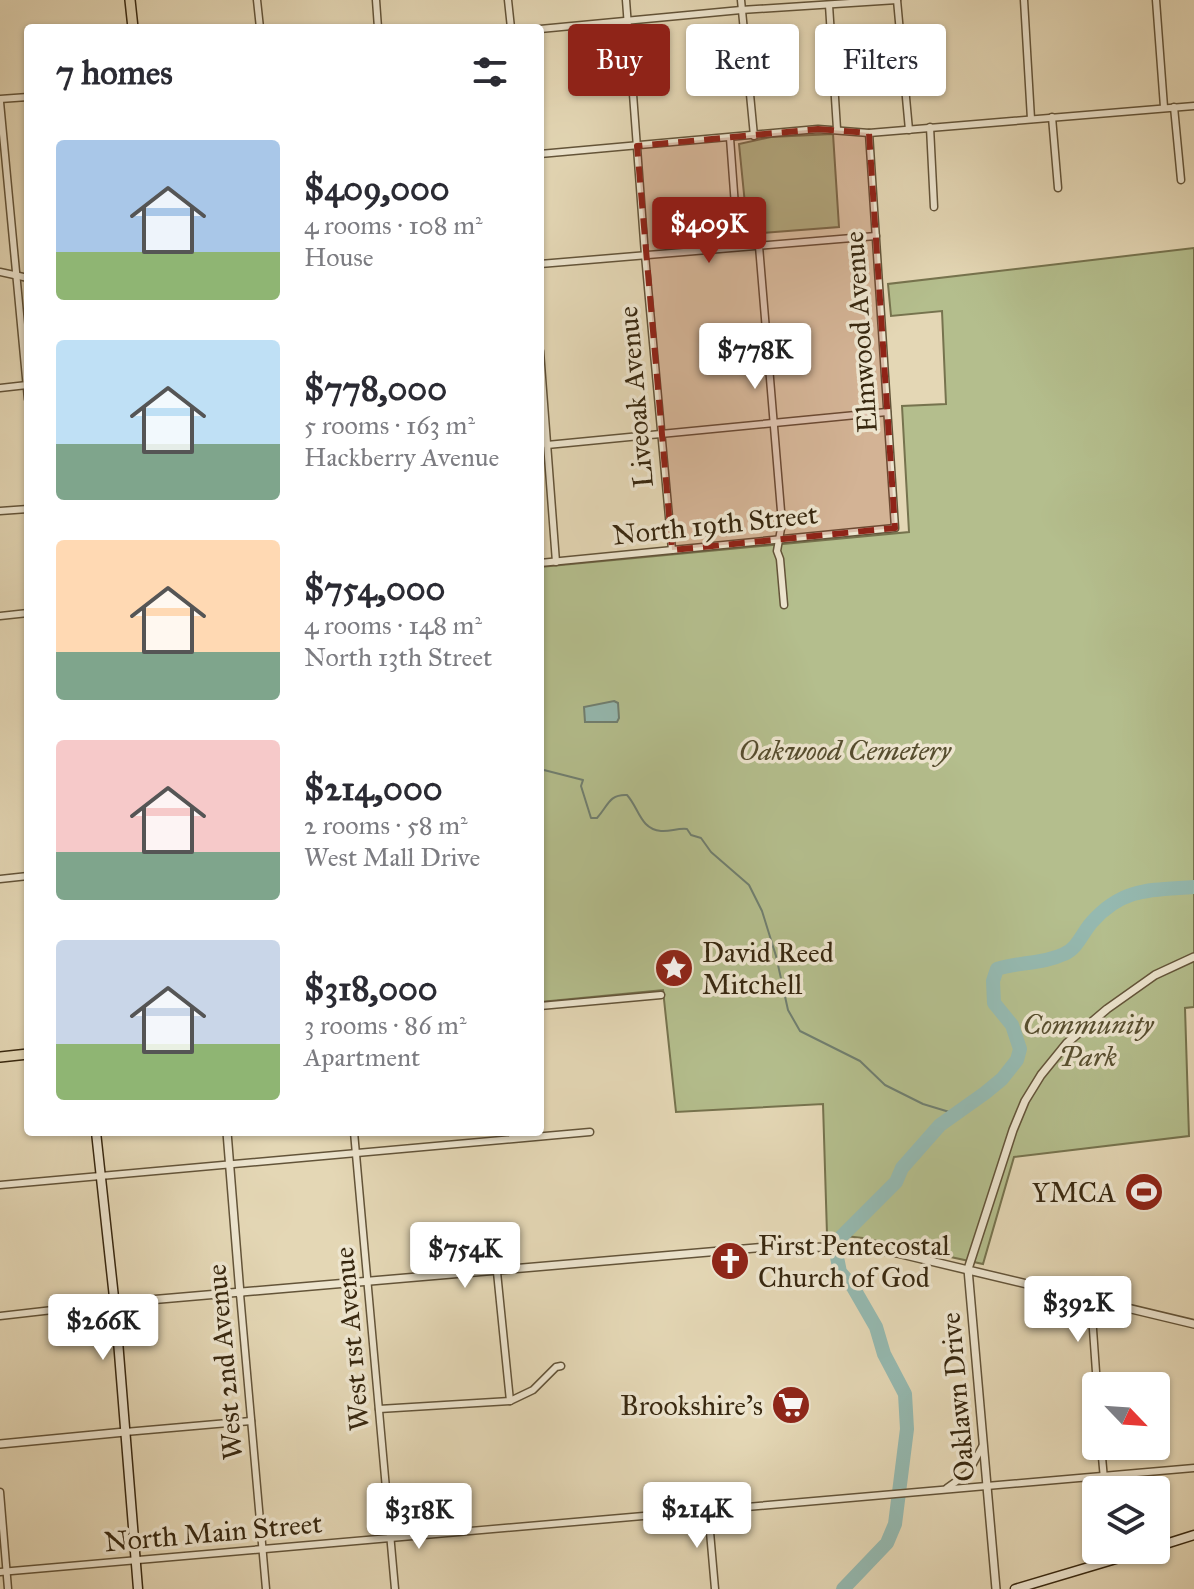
<!DOCTYPE html>
<meta charset="utf-8">
<style>
:root{--surface:#fff;--page:#f2f2f3;--text:#2b2b33;--muted:#7c7c81;--accent:#8f2418}
body{margin:0;font-family:"IM FELL Great Primer",serif;background:var(--page);color:var(--text);height:100vh;display:flex;flex-direction:column;font-size:30px;white-space:nowrap}
*{box-sizing:border-box;margin:0}
p{font-size:26px;color:var(--muted)}
.icon{flex:none;width:44px;height:44px;fill:none;stroke:currentColor;stroke-width:2;stroke-linecap:round;stroke-linejoin:round}
.map{position:relative;flex:1;overflow:hidden}
.drawer{position:absolute;left:24px;top:24px;width:520px;height:1112px;display:flex;flex-direction:column;background:var(--surface);border-radius:8px;box-shadow:0 2px 6px #0004}
.drawer>*{flex:none}
.guide{position:absolute;left:568px;top:24px;width:506px;height:72px;display:flex;gap:16px}
.needle{width:52px;rotate:115deg}
.tools{position:absolute;left:1082px;top:1372px;display:grid;gap:16px}
.tools a{display:grid;place-items:center;width:88px;height:88px;border-radius:8px;background:var(--surface);box-shadow:0 2px 6px #0004;font-size:40px}
.price{position:absolute;translate:-50% -68px;padding:0 18px;border-radius:8px;background:#fff;color:#222;font-size:26px;line-height:52px;filter:drop-shadow(0 2px 4px #0008)}
.price::after{content:'';position:absolute;left:50%;top:48px;width:24px;height:18px;margin-left:-12px;background:inherit;clip-path:polygon(0 0,100% 0,50% 100%)}
.price.on{background:var(--accent);color:#fff}
ul{padding:0;list-style:none}
li{display:flex;align-items:center;gap:24px;height:200px;padding:0 32px}
li span{display:grid;place-items:center;flex:none;width:224px;height:160px;border-radius:8px;color:#555}
li>.icon{margin-inline-start:auto}
span .icon{width:96px;height:96px;fill:#fffc;stroke-width:1}
li b{font-size:34px}
h2{display:flex;justify-content:space-between;align-items:center;height:96px;padding:0 32px;font-size:34px}
.pill{padding:0 28px;border-radius:8px;background:var(--surface);box-shadow:0 2px 6px #0004;font-size:28px;line-height:72px}
.pill.on{background:var(--accent);color:#fff}
.map>svg:first-child{display:block}
.green{fill:#b4be8d;stroke:#76734e;stroke-width:2}
.water{fill:#95b9b0;stroke:#707f70;stroke-width:2}
.lines{fill:none;stroke-linecap:round;stroke-linejoin:round}
.stream{stroke:#707f70;stroke-width:2}
.river{stroke:#95b9b0;stroke-width:14}
.minor-casing{stroke:#635439;stroke-width:9}
.tertiary-casing{stroke:#635439;stroke-width:10}
.secondary-casing{stroke:#382810;stroke-width:11}
.primary-casing{stroke:#382810;stroke-width:12}
.minor{stroke:#ede5cf;stroke-width:6}
.tertiary{stroke:#ede5cf;stroke-width:7}
.secondary{stroke:#ede5cf;stroke-width:8}
.primary{stroke:#e4d7b5;stroke-width:9}
.marked{fill:#8f2418;fill-opacity:0.2;stroke:#8f2418;stroke-width:6;stroke-dasharray:16 10;stroke-linejoin:round}
.labels{text-anchor:middle;stroke-width:7;stroke-linejoin:round;paint-order:stroke}
.street-label{font-size:28px;fill:#382810;stroke:#ede5cf}
.park-label{font-size:28px;font-style:italic;fill:#574e2f;stroke:#ede5cf}
.poi-label{font-size:28px;fill:#382810;stroke:#ede5cf;text-anchor:start}
</style>
<div class="map">
<svg width="1194" height="1589" viewBox="0 0 1194 1589">
<rect width="100%" height="100%" fill="#e4d7b5"/>
<filter id="stains"><feTurbulence type="fractalNoise" baseFrequency=".0025" numOctaves="4"/><feColorMatrix values="0 0 0 0 .2 0 0 0 0 .09 0 0 0 0 .02 0 0 0 .5 -.17"/></filter>
<radialGradient id="worn" r=".72"><stop offset=".6" stop-color="#630" stop-opacity="0"/><stop offset="1" stop-color="#630" stop-opacity=".3"/></radialGradient>
<g class="green">
<path d="M833,134L839,227L748,234L739,144L771,137Z"/>
<path d="M1194,248V1007L1185,1008L1189,1136L1014,1157L983,1264L863,1238L827,1234L823,1104L676,1112L663,990L540,1002V567L909,532L902,406L946,404L942,311L891,316L888,284Z"/>
</g>
<path class="water" d="M614,701L618,703L619,718L617,722H585L584,707Z"/>
<g class="lines">
<path class="stream" d="M540,769L583,780L581,786L591,818H597C608,806 609,794 627,795C639,808 640,829 661,831C670,832 677,828 687,829L691,835L701,838L711,852L749,885L762,911L776,956L788,1010L800,1031L860,1061L885,1085L923,1104L956,1114"/>
<path class="river" d="M843,1589L887,1543L895,1524L907,1429L905,1394L884,1354L876,1327L853,1287L840,1272L837,1257L841,1237L896,1182L902,1168L940,1125L985,1093L1002,1079L1017,1060L1020,1049L1012,1025L994,1003L993,981L997,969C1018,962 1043,964 1064,954C1078,948 1082,933 1092,922C1123,887 1152,890 1194,887"/>
<g class="minor-casing">
<g id="minor">
<path d="M257,0L260,28"/>
<path d="M376,0L378,28"/>
<path d="M508,0L511,28"/>
<path d="M626,0L645,255L672,550"/>
<path d="M741,0L754,136"/>
<path d="M897,0L909,130"/>
<path d="M1024,0L1031,119"/>
<path d="M1156,0L1164,107"/>
<path d="M829,5L837,129"/>
<path d="M540,29L741,10L897,0"/>
<path d="M0,99L28,97"/>
<path d="M0,102L28,399"/>
<path d="M1174,107L1181,180"/>
<path d="M1052,117L1058,188"/>
<path d="M930,127L934,207"/>
<path d="M730,138L738,247"/>
<path d="M540,154L818,129L869,133L1194,106"/>
<path d="M759,246L782,523L777,551L780,559L784,605"/>
<path d="M540,264L876,236"/>
<path d="M0,272L28,278"/>
<path d="M540,351L556,562"/>
<path d="M0,388L27,385"/>
<path d="M547,445L887,412"/>
<path d="M0,511L28,509"/>
<path d="M540,563L895,528L869,133"/>
<path d="M0,616L28,613"/>
<path d="M0,879L28,876"/>
<path d="M540,1006L661,995"/>
<path d="M354,1132L395,1589"/>
<path d="M0,1185L590,1132"/>
<path d="M497,1272L510,1401"/>
<path d="M240,1294L266,1589"/>
<path d="M1091,1301L1097,1386"/>
<path d="M0,1316L114,1303"/>
<path d="M379,1409L510,1401L533,1390L556,1367L561,1366"/>
<path d="M125,1432L251,1421"/>
<path d="M1101,1446L1105,1490"/>
<path d="M947,1488L968,1473L983,1445"/>
<path d="M0,1492L8,1589"/>
<path d="M708,1509L715,1589"/>
<path d="M0,1572L1194,1468"/>
</g>
</g>
<g class="tertiary-casing">
<g id="tertiary">
<path d="M227,1132L240,1294"/>
<path d="M114,1303L768,1247C811,1247 854,1246 897,1253L1194,1324"/>
<path d="M0,1444L125,1432"/>
<path d="M996,1589L968,1269L1013,1130L1025,1101L1041,1075L1067,1043L1107,1009L1155,975L1194,957"/>
</g>
</g>
<g class="secondary-casing">
<g id="secondary">
<path d="M96,1132L116,1316L138,1589"/>
<path d="M1156,1547L1194,1535"/>
<path d="M1015,1589L1146,1550"/>
</g>
</g>
<g class="primary-casing">
<g id="primary">
<path d="M130,0L133,28"/>
<path d="M0,1057L28,1054"/>
</g>
</g>
<use href="#minor" class="minor"/>
<use href="#tertiary" class="tertiary"/>
<use href="#secondary" class="secondary"/>
<use href="#primary" class="primary"/>
</g>
<path class="marked" d="M818,129L869,133L895,528L672,550L637,146Z"/>
<defs>
<g id="sight-disc" transform="scale(2)"><circle r="9.5" fill="#8f2418" stroke="#ede5cf"/><path d="M0-6L1.8-2.2L6-1.7L2.9 1.2L3.7 5.4L0 3.3L-3.7 5.4L-2.9 1.2L-6-1.7L-1.8-2.2Z" fill="#fff"/></g>
<g id="stadium-disc" transform="scale(2)"><circle r="9.5" fill="#8f2418" stroke="#ede5cf"/><path d="M0-5a6.5 5 0 1 0 0 10a6.5 5 0 1 0 0-10ZM-3.5-1.8h7v3.6h-7Z" fill="#fff"/></g>
<g id="church-disc" transform="scale(2)"><circle r="9.5" fill="#8f2418" stroke="#ede5cf"/><path d="M-1.2-6h2.4v3.5h3.3v2.4h-3.3V6h-2.4V-.1h-3.3v-2.4h3.3Z" fill="#fff"/></g>
<g id="supermarket-disc" transform="scale(2)"><circle r="9.5" fill="#8f2418" stroke="#ede5cf"/><path d="M-6-5.5h2.5l.6 2H6L4.5 2H-2.5L-4.4-4H-6ZM-1.5 3.2a1.3 1.3 0 1 0 .1 0ZM3 3.2a1.3 1.3 0 1 0 .1 0Z" fill="#fff"/></g>
</defs>
<g fill-rule="evenodd">
<use href="#sight-disc" x="674" y="968"/>
<use href="#stadium-disc" x="1144" y="1192"/>
<use href="#church-disc" x="730" y="1261"/>
<use href="#supermarket-disc" x="791" y="1405"/>
</g>
<g class="labels">
<g class="street-label">
<text transform="translate(860 332) rotate(-94)" y="10">Elmwood Avenue</text>
<text transform="translate(635 397) rotate(-95)" y="10">Liveoak Avenue</text>
<text transform="translate(715 524) rotate(-6)" y="10">North 19th Street</text>
<text transform="translate(351 1339) rotate(-95)" y="10">West 1st Avenue</text>
<text transform="translate(224 1362) rotate(-95)" y="10">West 2nd Avenue</text>
<text transform="translate(957 1397) rotate(-95)" y="10">Oaklawn Drive</text>
<text transform="translate(213 1532) rotate(-5)" y="10">North Main Street</text>
</g>
<g class="park-label">
<text x="845" y="760">Oakwood Cemetery</text>
<text x="1088" y="1034">Community<tspan x="1088" dy="32">Park</tspan></text>
</g>
<g class="poi-label">
<text x="702" y="962">David Reed<tspan x="702" dy="32">Mitchell</tspan></text>
<text x="1116" y="1202" text-anchor="end">YMCA</text>
<text x="758" y="1255">First Pentecostal<tspan x="758" dy="32">Church of God</tspan></text>
<text x="763" y="1415" text-anchor="end">Brookshire's</text>
</g>
</g>
<rect width="100%" height="100%" filter="url(#stains)"/>
<rect width="100%" height="100%" fill="url(#worn)"/>
</svg>
<div class="tools">
<a><svg class="needle" viewBox="-14 -14 28 28"><path d="M0-13l5 13h-10z" fill="#e53935"/><path d="M0 13l5-13h-10z" fill="#7c7c81"/></svg></a>
<a><svg class="icon" aria-label="layers" viewBox="0 0 24 24"><path d="M12 4l9 5-9 5-9-5zM3 14l9 5 9-5"/></svg></a>
</div>
<b class="price on" style="left:709px;top:265px">$409K</b>
<b class="price" style="left:755px;top:391px">$778K</b>
<b class="price" style="left:465px;top:1290px">$754K</b>
<b class="price" style="left:1078px;top:1344px">$392K</b>
<b class="price" style="left:103px;top:1362px">$266K</b>
<b class="price" style="left:697px;top:1550px">$214K</b>
<b class="price" style="left:419px;top:1551px">$318K</b>
<div class="guide">
<a class="pill on">Buy</a>
<a class="pill">Rent</a>
<a class="pill">Filters</a>
</div>
<section class="drawer">
<h2>7 homes<svg class="icon" aria-label="filters" viewBox="0 0 24 24"><path d="M4 7h16M4 17h16"/><circle cx="9" cy="7" r="2"/><circle cx="15" cy="17" r="2"/></svg></h2>
<ul>
<li><span style="background:linear-gradient(#a9c7e8 70%,#8fb573 0)"><svg class="icon" aria-label="home" viewBox="0 0 24 24"><path d="M3 11l9-7 9 7M6 9v11h12V9"/></svg></span><div><b>$409,000</b><p>4 rooms · 108 m²</p><p>House</p></div></li>
<li><span style="background:linear-gradient(#bfe0f5 65%,#7fa58c 0)"><svg class="icon" aria-label="home" viewBox="0 0 24 24"><path d="M3 11l9-7 9 7M6 9v11h12V9"/></svg></span><div><b>$778,000</b><p>5 rooms · 163 m²</p><p>Hackberry Avenue</p></div></li>
<li><span style="background:linear-gradient(#ffd9b3 70%,#7fa58c 0)"><svg class="icon" aria-label="home" viewBox="0 0 24 24"><path d="M3 11l9-7 9 7M6 9v11h12V9"/></svg></span><div><b>$754,000</b><p>4 rooms · 148 m²</p><p>North 13th Street</p></div></li>
<li><span style="background:linear-gradient(#f6c9c9 70%,#7fa58c 0)"><svg class="icon" aria-label="home" viewBox="0 0 24 24"><path d="M3 11l9-7 9 7M6 9v11h12V9"/></svg></span><div><b>$214,000</b><p>2 rooms · 58 m²</p><p>West Mall Drive</p></div></li>
<li><span style="background:linear-gradient(#c9d6e8 65%,#8fb573 0)"><svg class="icon" aria-label="home" viewBox="0 0 24 24"><path d="M3 11l9-7 9 7M6 9v11h12V9"/></svg></span><div><b>$318,000</b><p>3 rooms · 86 m²</p><p>Apartment</p></div></li>
</ul>
</section>
</div>
